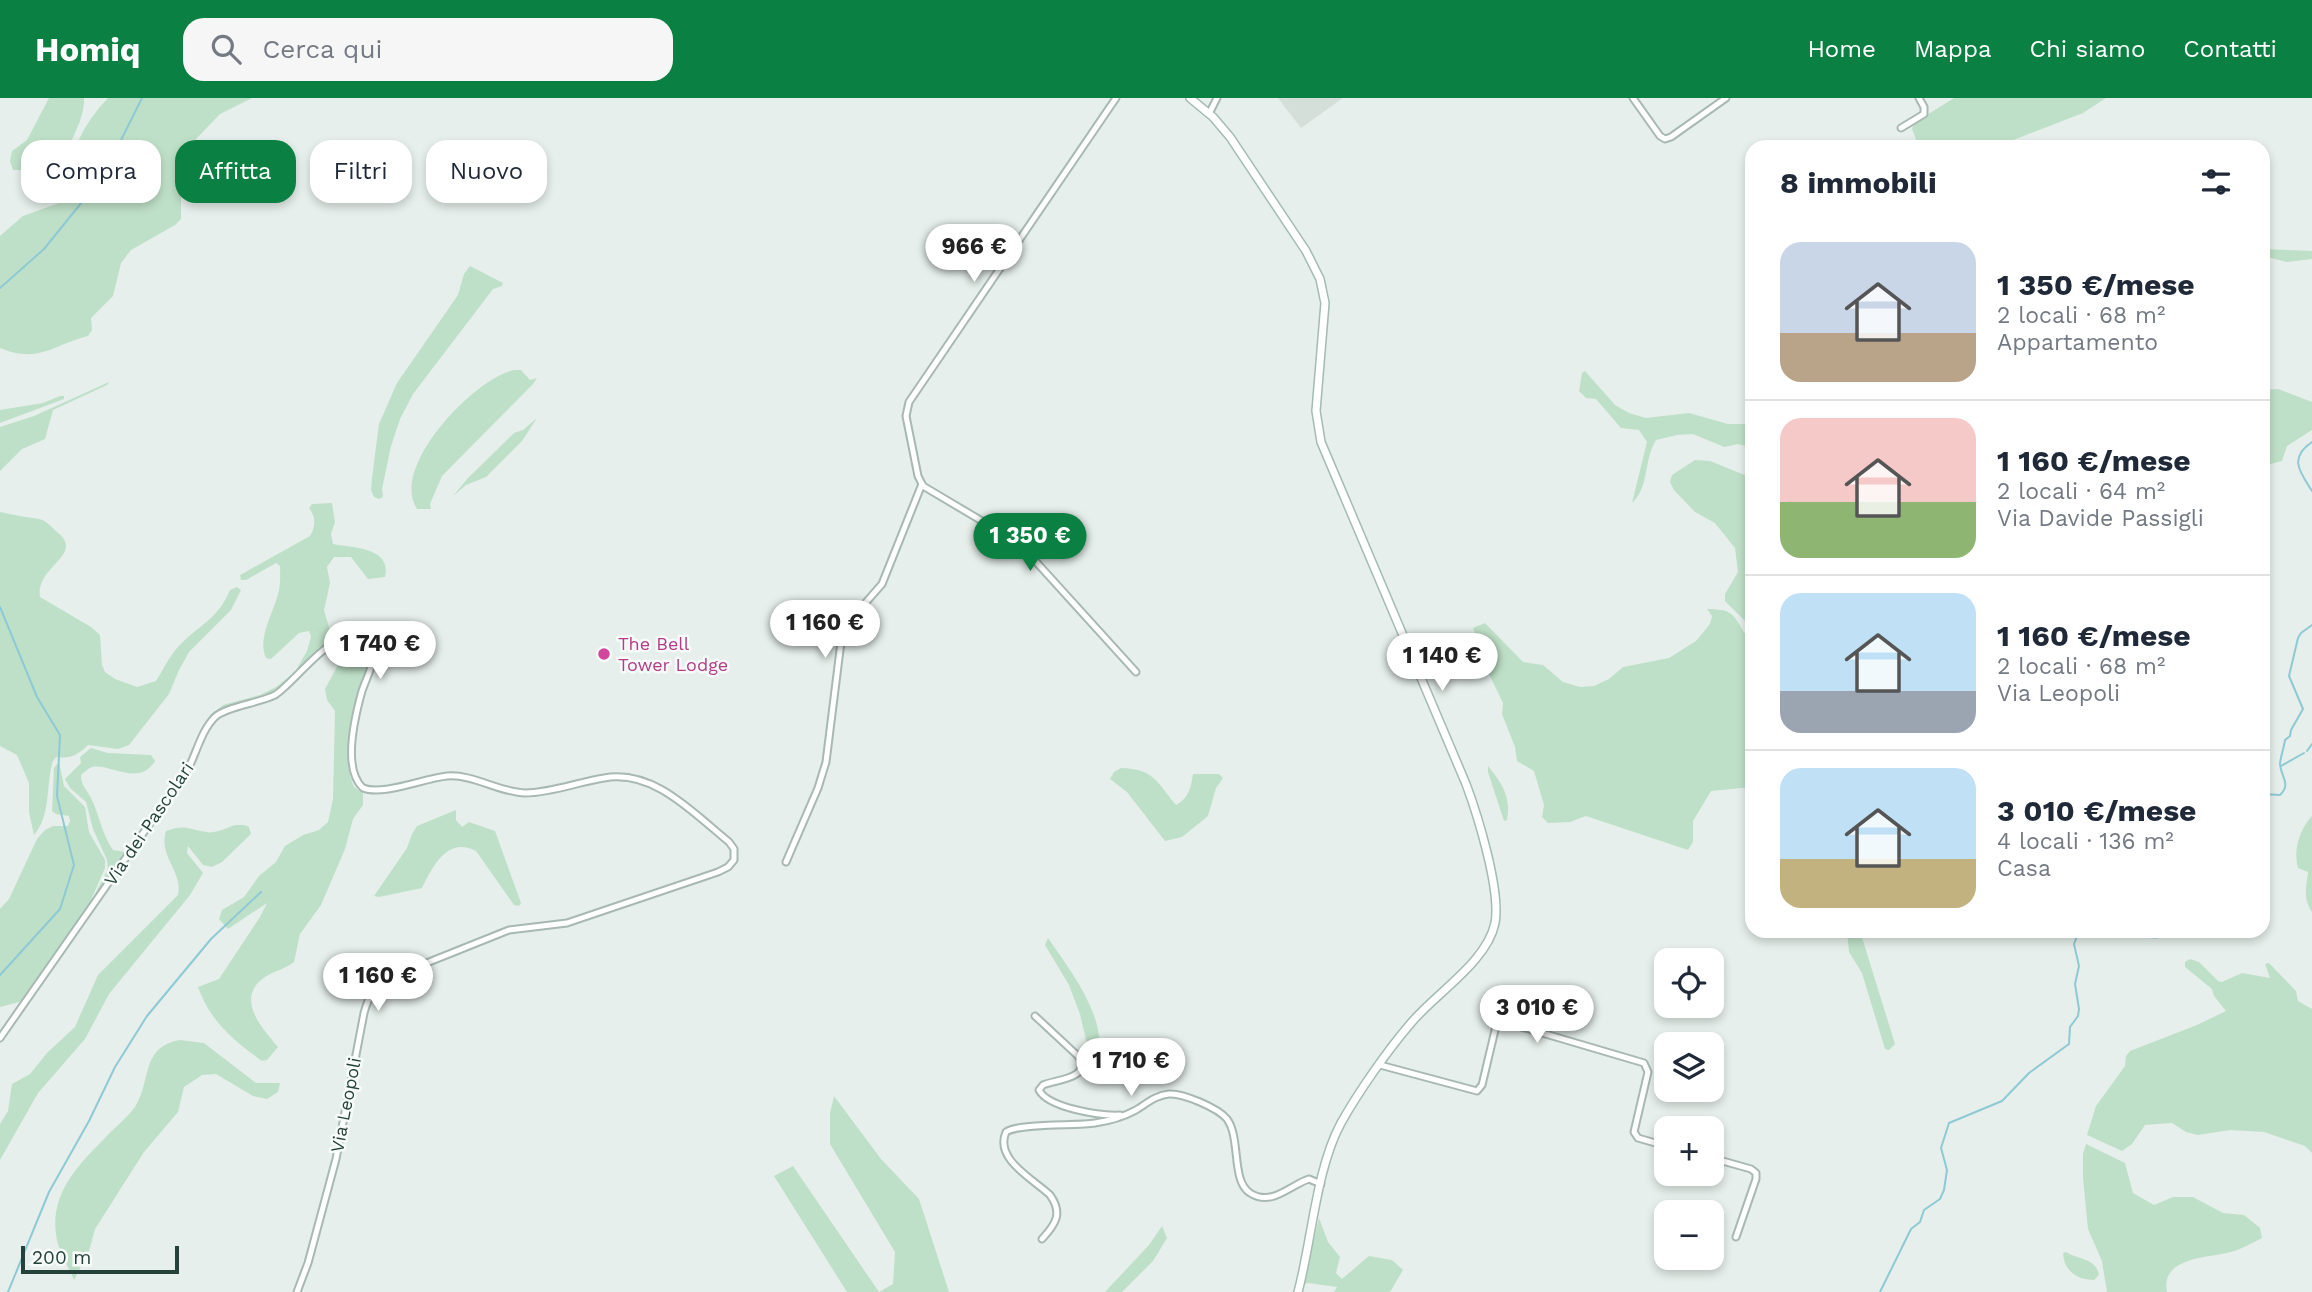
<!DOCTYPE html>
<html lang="it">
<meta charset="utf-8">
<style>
:root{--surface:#fff;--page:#f6f6f7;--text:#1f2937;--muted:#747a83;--line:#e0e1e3;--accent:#0b8043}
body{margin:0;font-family:"Work Sans",sans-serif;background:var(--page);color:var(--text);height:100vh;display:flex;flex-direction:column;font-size:26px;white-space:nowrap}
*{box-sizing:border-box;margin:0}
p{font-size:23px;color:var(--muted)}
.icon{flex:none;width:38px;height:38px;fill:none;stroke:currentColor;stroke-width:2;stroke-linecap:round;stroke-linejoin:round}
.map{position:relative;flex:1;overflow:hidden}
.sheet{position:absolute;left:1745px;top:42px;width:525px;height:798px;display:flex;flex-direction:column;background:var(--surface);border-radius:21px;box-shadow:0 4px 10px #0003}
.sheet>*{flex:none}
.hud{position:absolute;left:21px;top:42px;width:665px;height:63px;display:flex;gap:14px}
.controls{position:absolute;left:1654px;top:850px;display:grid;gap:14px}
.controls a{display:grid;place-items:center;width:70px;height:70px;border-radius:14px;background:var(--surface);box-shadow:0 4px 10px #0003;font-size:35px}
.scale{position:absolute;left:21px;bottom:18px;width:158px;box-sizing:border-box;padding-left:7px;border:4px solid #24423a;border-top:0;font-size:19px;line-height:24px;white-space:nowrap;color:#24423a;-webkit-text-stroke:5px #f7fbf9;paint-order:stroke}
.price{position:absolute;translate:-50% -60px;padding:0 16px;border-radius:24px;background:#fff;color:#222;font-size:23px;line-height:46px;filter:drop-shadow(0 2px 4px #0008)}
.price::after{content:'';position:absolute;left:50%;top:42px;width:21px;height:16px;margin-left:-10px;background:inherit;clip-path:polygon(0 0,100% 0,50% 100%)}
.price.selected{background:var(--accent);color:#fff}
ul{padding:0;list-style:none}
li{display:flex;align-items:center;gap:21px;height:175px;padding:0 35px}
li+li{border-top:2px solid var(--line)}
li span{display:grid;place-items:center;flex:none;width:196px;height:140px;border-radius:21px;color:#555}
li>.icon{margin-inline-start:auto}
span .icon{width:84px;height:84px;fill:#fffc;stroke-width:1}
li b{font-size:30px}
h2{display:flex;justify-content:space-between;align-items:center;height:84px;padding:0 35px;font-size:30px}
.chip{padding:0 24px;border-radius:21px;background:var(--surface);box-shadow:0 4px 10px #0003;font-size:24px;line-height:63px}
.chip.selected{background:var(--accent);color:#fff}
header{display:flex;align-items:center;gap:42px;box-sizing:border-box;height:98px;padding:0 35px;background:var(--accent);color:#fff}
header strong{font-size:33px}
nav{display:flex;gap:38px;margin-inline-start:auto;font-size:24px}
.search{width:490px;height:63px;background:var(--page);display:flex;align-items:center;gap:18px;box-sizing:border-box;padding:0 24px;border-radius:21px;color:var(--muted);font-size:26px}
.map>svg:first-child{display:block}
.built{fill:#d4dfda}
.green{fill:#bfe0c8}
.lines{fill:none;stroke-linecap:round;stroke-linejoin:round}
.stream{stroke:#8ec9d4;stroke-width:2}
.street-casing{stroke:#a8b8b2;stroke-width:9}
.secondary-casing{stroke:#a4bbb3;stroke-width:10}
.street{stroke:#fff;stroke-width:5}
.secondary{stroke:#fff;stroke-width:7}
.hotel-dot{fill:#d1479c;stroke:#f7fbf9;stroke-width:2.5}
.labels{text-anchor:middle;stroke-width:5;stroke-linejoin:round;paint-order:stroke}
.hotel-label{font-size:18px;fill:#b23c85;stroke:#f7fbf9;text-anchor:start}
.street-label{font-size:18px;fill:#24423a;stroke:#f7fbf9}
</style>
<header>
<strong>Homiq</strong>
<div class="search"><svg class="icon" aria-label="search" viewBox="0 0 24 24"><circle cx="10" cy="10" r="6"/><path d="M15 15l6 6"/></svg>Cerca qui</div>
<nav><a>Home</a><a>Mappa</a><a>Chi siamo</a><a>Contatti</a></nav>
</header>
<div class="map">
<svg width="2312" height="1194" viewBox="0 0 2312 1194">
<rect width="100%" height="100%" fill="#e6efeb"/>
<path class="built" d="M1278,0H1343L1301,30Z"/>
<g class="green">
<path d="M49,0H84C85,23 66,51 57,72H13L10,63L12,53L27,42Z"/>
<path d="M108,0H252L220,16L196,41L186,71L181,98V121L175,127L131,152L121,165L113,198L91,220L92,232L88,238C53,247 38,266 0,250V138L23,118L59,105L76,91C62,60 87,22 108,0Z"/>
<path d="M1954,0H2106L2083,15L1995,49H1919L1912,31L1914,25Z"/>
<path d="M2263,151L2312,153V161L2287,164L2263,158Z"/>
<path d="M470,168L503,185L502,188L493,191L413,296L400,321L391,348L382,391L383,399L379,401L374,399L371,392L372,380L379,326L397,285L458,197L464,176Z"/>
<path d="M514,272H521L530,282L537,280L533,286L442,378L430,406L431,411H417C389,369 475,280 514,272Z"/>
<path d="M1585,273L1615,307L1629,315L1646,320L1689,315L1728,326H1744L1752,329V350L1738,346L1724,349L1693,336L1677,337L1656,342C1643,363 1650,388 1632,405L1647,344L1639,332L1621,330L1596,301L1586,300L1579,293L1582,275Z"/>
<path d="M109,284L107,287L53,312L45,341L22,351L0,373V329L34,318Z"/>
<path d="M2278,291L2312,304V332L2287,348L2282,363L2263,368V292Z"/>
<path d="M60,298H64V301L0,325V312L43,305Z"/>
<path d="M537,320L522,343L486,379L466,387L453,398L468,380L514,335L523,332Z"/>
<path d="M1695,362L1710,363L1752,380V538L1746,524L1725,503V496L1738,474L1735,450L1715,425L1695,414L1674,392L1670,384L1672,377Z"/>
<path d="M332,405L335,424L331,436L333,446C353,450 392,449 385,479L368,481L351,459H334L327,469L330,485L324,512L332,540L317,553L285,588L267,598L224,610L212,621L209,618L223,607L260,597L276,589L295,574L307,553L311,539L309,533L299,535L271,561L266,560C257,540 273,516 278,496C281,487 280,477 280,468L276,465L246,482H241L240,477L310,438C316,428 316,419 309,410L312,406Z"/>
<path d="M0,414C13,417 26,419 39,421C45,422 52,429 57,434C86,457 35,468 40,499L91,529L100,537L102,567L105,574L115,581L137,589L156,583C163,572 169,559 177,550C198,527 217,523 230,492L237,489L241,492L231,512L189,554L179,572L169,596L129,647L118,651L88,647C78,657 71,661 56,659L53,663C45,689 52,715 34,737L29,714V685L17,657L0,648Z"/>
<path d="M1707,511C1737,511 1733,519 1748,540L1752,541V689L1711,693L1693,723V744L1688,752L1586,718L1570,724L1548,725L1542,719L1544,707L1534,673L1517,663L1515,649L1502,616L1503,605L1489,576L1473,530L1485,525L1523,564L1543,567L1563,584L1580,589L1594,588L1609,581L1623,569L1669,560L1696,543L1710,526L1712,518Z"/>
<path d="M355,541C365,546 372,550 371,562L353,611L350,678L354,689L363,695V707L353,721L345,751L321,807L300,836L294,864C285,871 274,873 265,879C234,900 262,930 278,949L267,962L262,963C233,942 210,923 198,889L219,881L260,819L267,805L228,831L219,821L222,812L244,799L259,778L276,764L285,748L303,737L319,732L328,724L333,701L335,613L327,602L325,591L350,545Z"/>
<path d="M91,650L108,655L151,657L155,663C138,691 106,662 90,670C89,670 82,676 81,677C81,686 85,690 90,698C99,715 102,737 113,752L126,754V756L94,804L92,802L108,771L107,762L93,731L86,704L70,690L65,681L81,665L80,659Z"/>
<path d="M59,664L64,688L85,709L89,734L105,762V770L87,811L29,897L19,904L0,909V811L9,801L37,741L45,732L53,728H68L70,723L69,718L56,716L52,713L54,670Z"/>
<path d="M1488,668C1502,685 1511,699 1507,722L1504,723L1488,674Z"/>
<path d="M1121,670C1154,671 1156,683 1176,707C1188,701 1191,690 1193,676H1219L1223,680L1216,690L1208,718L1182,739L1165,743L1127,694L1110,681L1114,674Z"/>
<path d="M456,712V722L462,729L469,724L495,733L521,805L519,808L514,807L476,753C447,738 432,770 422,790L379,799L374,798L407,750L412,736L417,728Z"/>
<path d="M2312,718V814C2303,800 2306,790 2308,774L2298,770C2293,751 2300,731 2312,718Z"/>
<path d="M235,727H244L249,729L251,736L222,764L212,769L203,767L188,748L187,755L203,775L190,797L109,896L85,941L38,995L0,1062V1026L8,1013L12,986L30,976L47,955L75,929L98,877L178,797C183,773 158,758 166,733C185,726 188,731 206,734C215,736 226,730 235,727Z"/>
<path d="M1847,833H1860L1895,946L1889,952L1885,951L1862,875L1849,854Z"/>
<path d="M1048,840C1068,869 1118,933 1092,968L1080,916L1069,887L1045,847Z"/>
<path d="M2190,861L2199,864L2218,883L2222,884L2242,875L2270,880L2265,866L2269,865L2296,893L2298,903L2312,911V1055L2305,1048L2264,1034L2230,1032L2198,1037L2186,1034L2172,1025L2145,1027L2132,1046L2122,1053L2087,1037L2096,1008L2125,968L2126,958L2130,953L2197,927L2226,913L2214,898L2212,891L2185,869V864Z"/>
<path d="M180,942L204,945L256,985H280L278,994L267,1001L253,998L216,976L202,977L184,989L178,1014L144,1054L95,1131L89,1153L74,1182C69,1170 60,1156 57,1142C48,1098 76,1069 105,1040C114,1030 127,1020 135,1009C152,983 140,949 180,942Z"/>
<path d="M834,998L881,1061L919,1101L949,1194H847L774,1078L793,1068L879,1194L893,1186L895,1154L830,1046V1015Z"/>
<path d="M2086,1046L2125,1065L2133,1095L2154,1107L2173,1099H2193L2223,1115L2244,1117L2260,1130L2262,1140C2252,1145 2242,1151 2231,1154C2208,1160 2160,1159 2167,1194H2107L2102,1163L2088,1131L2083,1080V1056Z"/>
<path d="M1319,1120L1328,1144L1340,1159L1336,1175L1342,1181L1369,1158L1392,1162L1403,1172L1390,1194H1334L1337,1189L1308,1185L1303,1187Z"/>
<path d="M1162,1128L1167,1140L1153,1163L1122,1194H1105L1149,1147Z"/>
<path d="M2066,1154C2079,1162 2096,1160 2099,1177L2094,1182C2077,1182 2064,1173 2063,1155Z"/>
</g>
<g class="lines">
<g class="stream">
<path d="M0,190L44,151L103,78L142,0"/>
<path d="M2312,344C2288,360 2300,374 2312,393"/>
<path d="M0,509L37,599L60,637L57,698L74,767L60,811L0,877"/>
<path d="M2307,653L2312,646"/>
<path d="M2281,668L2304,655"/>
<path d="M2263,696L2280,697C2292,686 2280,678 2280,665C2281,658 2284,649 2285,642L2290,638L2291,632L2303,611L2289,578L2298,540L2301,535L2312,527"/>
<path d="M2138,833C2149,842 2161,841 2172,833"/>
<path d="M8,1194L49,1094L89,1023L115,969L147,918L211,841L261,794"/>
<path d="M1880,1194L1911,1131L1920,1124L1924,1112L1940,1101L1944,1092L1947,1072L1941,1050L1949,1025L2002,1003L2029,975L2069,946L2070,929L2078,918L2079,911L2075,886L2079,868L2074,846L2079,833"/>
</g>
<g class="street-casing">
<g id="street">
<path d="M1116,0L909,304L906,318L918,378L923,388L1019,445L1136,574"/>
<path d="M1633,0L1660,38L1665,41L1671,39L1726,0"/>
<path d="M1209,16L1217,0"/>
<path d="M1901,30L1924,16V9L1919,0"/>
<path d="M786,764L818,690L826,664L842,536L847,526L882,486L922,386"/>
<path d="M1035,918L1078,958C1092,981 1057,981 1043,987L1039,992C1048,1010 1101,1018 1120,1017"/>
<path d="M0,940L188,671C197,654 201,633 215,619C225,609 259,605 275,597C296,585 354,500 374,556C373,569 366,581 362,593C355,618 342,671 363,690C383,698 425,680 447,678C474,676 498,694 525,695C551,695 578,684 604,680C654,671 693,715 729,744L734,751V762L728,769L718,774L567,825L509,832L394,878C376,886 369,896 364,915L336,1061L308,1165L297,1194"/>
<path d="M1380,967L1477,993L1482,987L1496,928L1499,925L1505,924L1644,965L1648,974L1634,1034L1638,1040L1666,1048"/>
<path d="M1712,1060L1751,1071L1756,1075V1081L1736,1139"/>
<path d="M1042,1141C1056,1126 1063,1115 1050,1097C1033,1081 994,1061 1006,1034C1018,1025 1076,1028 1095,1025C1109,1023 1123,1019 1136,1012C1146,1006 1156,997 1169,996C1183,995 1218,1010 1227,1021C1241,1040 1231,1083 1250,1095C1272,1109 1290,1087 1309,1081L1321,1086"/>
</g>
</g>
<g class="secondary-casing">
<path id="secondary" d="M1190,0L1213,19L1230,39L1306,153L1320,181L1325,205L1316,313L1321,344L1466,686C1478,718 1501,793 1495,825C1487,864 1436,895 1411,925C1387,953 1359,993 1341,1025C1316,1071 1312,1142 1298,1194"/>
</g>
<use href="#street" class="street"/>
<use href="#secondary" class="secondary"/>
</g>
<circle class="hotel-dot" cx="604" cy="556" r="7"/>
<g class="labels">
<g class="hotel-label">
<text x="618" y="552">The Bell<tspan x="618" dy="21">Tower Lodge</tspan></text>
</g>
<g class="street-label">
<text transform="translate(149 726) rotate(-56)" y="6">Via dei Pascolari</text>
<text transform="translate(346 1007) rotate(-79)" y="6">Via Leopoli</text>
</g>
</g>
</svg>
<div class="controls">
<a><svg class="icon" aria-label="locate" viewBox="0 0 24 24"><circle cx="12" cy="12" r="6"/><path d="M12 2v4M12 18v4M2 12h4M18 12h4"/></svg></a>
<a><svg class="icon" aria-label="layers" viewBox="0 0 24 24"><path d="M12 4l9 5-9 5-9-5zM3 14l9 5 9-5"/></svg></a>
<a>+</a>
<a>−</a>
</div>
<div class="scale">200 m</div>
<b class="price" style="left:974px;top:186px">966 €</b>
<b class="price selected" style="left:1030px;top:475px">1 350 €</b>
<b class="price" style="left:825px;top:562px">1 160 €</b>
<b class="price" style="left:380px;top:583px">1 740 €</b>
<b class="price" style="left:1442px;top:595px">1 140 €</b>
<b class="price" style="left:378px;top:915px">1 160 €</b>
<b class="price" style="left:1537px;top:947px">3 010 €</b>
<b class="price" style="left:1131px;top:1000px">1 710 €</b>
<div class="hud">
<a class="chip">Compra</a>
<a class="chip selected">Affitta</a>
<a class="chip">Filtri</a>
<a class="chip">Nuovo</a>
</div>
<section class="sheet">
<h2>8 immobili<svg class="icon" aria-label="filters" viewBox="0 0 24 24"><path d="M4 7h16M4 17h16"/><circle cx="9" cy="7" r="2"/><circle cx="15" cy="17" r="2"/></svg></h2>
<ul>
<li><span style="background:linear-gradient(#c9d6e8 65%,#b9a48a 0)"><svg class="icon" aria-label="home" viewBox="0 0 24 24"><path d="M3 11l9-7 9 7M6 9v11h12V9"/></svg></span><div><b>1 350 €/mese</b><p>2 locali · 68 m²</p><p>Appartamento</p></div></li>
<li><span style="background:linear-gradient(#f6c9c9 60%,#8fb573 0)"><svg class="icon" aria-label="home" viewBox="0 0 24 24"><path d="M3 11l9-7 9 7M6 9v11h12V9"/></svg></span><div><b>1 160 €/mese</b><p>2 locali · 64 m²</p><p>Via Davide Passigli</p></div></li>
<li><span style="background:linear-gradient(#bfe0f5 70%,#9aa5b1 0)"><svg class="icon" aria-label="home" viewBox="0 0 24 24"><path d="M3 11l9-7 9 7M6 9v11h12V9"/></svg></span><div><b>1 160 €/mese</b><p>2 locali · 68 m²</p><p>Via Leopoli</p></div></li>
<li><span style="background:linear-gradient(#bfe0f5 65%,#c2b280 0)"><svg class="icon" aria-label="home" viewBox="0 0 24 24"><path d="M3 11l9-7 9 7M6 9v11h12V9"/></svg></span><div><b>3 010 €/mese</b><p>4 locali · 136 m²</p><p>Casa</p></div></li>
</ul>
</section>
</div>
